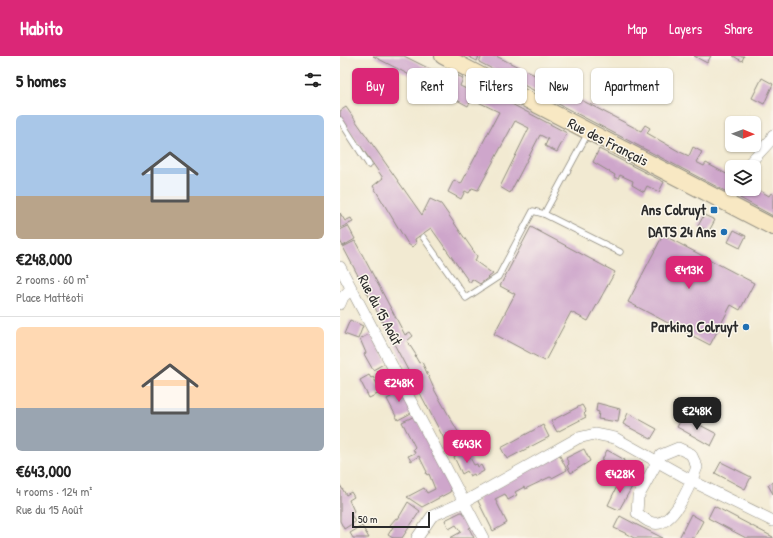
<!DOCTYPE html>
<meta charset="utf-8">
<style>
:root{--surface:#fff;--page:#f6f6f6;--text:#222;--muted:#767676;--line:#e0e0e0;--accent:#db2777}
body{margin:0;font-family:"Patrick Hand",sans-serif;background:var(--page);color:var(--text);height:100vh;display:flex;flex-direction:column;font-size:15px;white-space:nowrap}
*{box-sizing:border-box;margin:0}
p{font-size:13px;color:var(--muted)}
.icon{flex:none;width:22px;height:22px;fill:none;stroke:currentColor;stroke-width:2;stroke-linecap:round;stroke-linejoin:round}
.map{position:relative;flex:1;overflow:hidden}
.sheet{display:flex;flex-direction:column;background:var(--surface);width:340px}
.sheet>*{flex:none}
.banner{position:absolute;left:12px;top:12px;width:361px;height:36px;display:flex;gap:8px}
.needle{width:26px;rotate:91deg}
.buttons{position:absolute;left:385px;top:60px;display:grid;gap:8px}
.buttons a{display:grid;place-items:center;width:36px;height:36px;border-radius:6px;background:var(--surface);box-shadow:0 1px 3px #0004;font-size:20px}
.scale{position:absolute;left:12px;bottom:10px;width:78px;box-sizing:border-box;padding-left:4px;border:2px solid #2b2b2b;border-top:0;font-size:11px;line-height:14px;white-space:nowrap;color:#2b2b2b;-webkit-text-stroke:3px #fbf7ec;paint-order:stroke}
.price{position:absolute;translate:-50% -34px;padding:0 9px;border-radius:8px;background:var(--accent);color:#fff;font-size:13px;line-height:26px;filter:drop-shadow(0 1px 2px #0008)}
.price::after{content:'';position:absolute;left:50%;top:24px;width:12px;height:9px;margin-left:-6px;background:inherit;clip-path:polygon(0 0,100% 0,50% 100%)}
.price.on{background:#222;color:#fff}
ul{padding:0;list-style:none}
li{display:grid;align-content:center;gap:8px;height:212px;padding:0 16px}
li+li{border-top:1px solid var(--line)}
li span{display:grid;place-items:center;height:124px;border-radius:6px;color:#555}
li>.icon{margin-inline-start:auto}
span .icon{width:72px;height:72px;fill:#fffc;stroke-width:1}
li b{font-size:17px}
h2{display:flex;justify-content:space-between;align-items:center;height:48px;padding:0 16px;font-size:17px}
.tag{padding:0 14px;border-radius:6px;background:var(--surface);box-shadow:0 1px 3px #0004;font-size:14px;line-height:36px}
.tag.on{background:var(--accent);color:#fff}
header{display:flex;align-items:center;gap:24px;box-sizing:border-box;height:56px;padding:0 20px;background:var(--accent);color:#fff}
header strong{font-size:19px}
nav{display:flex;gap:22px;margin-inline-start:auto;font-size:14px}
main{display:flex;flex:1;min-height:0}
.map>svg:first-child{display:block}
.building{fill:#cea6cb}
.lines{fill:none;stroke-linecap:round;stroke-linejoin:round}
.lane-casing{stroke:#8e8a7e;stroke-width:7}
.street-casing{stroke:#8e8a7e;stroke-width:12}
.secondary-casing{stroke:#8e8a7e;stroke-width:18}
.lane{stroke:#fff;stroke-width:5.5}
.street{stroke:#fff;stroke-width:11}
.secondary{stroke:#f8e8c3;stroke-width:16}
.poi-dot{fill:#1f6fb2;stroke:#fbf7ec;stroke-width:1.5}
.labels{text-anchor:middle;stroke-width:3;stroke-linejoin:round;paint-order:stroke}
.street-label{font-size:15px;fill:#2b2b2b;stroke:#fbf7ec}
.poi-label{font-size:15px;font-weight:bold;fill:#2b2b2b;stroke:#fbf7ec;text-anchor:end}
</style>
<header>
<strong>Habito</strong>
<nav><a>Map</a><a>Layers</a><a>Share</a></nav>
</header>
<main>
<section class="sheet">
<h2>5 homes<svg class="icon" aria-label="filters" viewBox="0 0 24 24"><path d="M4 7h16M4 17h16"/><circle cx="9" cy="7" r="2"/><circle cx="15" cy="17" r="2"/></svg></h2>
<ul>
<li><span style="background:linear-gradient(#a9c7e8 65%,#b9a48a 0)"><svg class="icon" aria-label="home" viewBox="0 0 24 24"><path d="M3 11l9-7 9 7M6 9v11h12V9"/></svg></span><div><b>€248,000</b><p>2 rooms · 60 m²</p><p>Place Mattéoti</p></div></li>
<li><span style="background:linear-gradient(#ffd9b3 65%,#9aa5b1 0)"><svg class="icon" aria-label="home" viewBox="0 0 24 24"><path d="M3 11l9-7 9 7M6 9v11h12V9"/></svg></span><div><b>€643,000</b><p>4 rooms · 124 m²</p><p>Rue du 15 Août</p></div></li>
</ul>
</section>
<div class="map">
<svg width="433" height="482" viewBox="0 0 433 482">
<rect width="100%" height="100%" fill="#fbf7ec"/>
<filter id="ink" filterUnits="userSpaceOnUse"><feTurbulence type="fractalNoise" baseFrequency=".025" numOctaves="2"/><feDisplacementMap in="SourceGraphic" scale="8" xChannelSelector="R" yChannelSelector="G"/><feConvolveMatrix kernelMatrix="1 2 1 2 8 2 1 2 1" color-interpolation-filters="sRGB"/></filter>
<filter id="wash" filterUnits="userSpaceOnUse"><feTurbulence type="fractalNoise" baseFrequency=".012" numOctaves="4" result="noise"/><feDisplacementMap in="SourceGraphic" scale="16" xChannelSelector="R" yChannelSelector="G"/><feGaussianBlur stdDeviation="0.9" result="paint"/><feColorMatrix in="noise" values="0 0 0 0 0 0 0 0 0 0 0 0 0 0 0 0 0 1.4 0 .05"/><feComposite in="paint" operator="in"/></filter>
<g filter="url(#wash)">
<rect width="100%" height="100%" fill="#f2ead2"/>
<g id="blocks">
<g class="building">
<path d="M33,0H64L92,14L85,27Z"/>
<path d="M127,0H139L137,5Z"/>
<path d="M142,0H156L201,22L195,35L139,6Z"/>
<path d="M354,0H371L367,7Z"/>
<path d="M393,0H404L402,5Z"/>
<path d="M94,15L109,24L103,35L88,27Z"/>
<path d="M114,18L123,22L120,30L135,37L128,50L113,42L116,36L107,32Z"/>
<path d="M219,20L225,23L220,33L301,75L305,69L310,72L307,77L340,96L349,100L353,91L362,96L356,106L364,110L366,107L392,121V126L388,134L385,135L205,41L212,28L215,29Z"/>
<path d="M422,22L433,28L424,48L412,42Z"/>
<path d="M141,32L227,77L217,96L205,90L208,83L200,79L170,137L160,131L189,72L175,65L138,134L132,132L129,137L125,135L121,143L108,136L114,124L121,128L159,56L134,44Z"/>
<path d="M6,51L82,159L90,143L101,148L137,200L135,205L153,218L140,228L132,223L130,227L91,172L75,183L76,188L72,191L68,188L33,130L43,122L0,61V55Z"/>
<path d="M259,93L324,126L319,136L307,130L304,136L292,129L293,125L280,119L278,123L274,121L275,119L270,116L253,106Z"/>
<path d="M414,131L429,140L431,137L433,138V160L400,142L405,133H414Z"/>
<path d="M0,157L5,165L11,162L13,166L0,172Z"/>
<path d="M364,159L375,164L369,175L358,170Z"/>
<path d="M8,170L15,183L3,190L0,185V174Z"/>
<path d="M191,171L275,216L248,265L231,256L205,305L154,278L175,238L160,230Z"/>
<path d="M394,174L406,180L400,192L388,186Z"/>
<path d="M323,179L414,227L400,254L391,249L370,289L288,246Z"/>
<path d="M15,185L65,279L70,276L73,280L67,285L76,299L75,300L79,307L82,306L95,335L125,388L111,396L3,191Z"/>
<path d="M10,264L23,270L18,283L4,278Z"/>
<path d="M31,277L47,306L33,314L24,298L26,297L20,283Z"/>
<path d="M29,319L31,322L33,321L42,336L29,342L20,324Z"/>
<path d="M58,329L73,356L58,364L47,343L51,341L47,335Z"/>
<path d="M257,347L280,353L278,366L258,363L259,356L256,355Z"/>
<path d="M242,349L246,356L244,358L246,361L217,376L211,365Z"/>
<path d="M288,357L317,373L311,383L283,368Z"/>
<path d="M75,360L112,431L110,436L82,451L67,441L84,432L87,437L95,433L89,418L87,419L86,417L87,416L79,400L71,405L68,400L75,397L73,393L75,391L62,366Z"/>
<path d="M343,360L377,378L371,390L337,371Z"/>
<path d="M203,369L209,381L167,403L161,392Z"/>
<path d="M125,392L134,409L137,408L138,411L141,409L144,415L135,420L134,418L130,420L127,415L122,418L114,401Z"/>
<path d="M244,393L250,405L231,417L227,410L229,408L226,402Z"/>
<path d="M267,394L285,404L279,416L261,406Z"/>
<path d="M219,398L227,414L212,422L210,421L185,433L184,431L175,436L177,439L168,444L165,438L155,443L167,467L153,475L138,445L139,441Z"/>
<path d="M381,406L411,421L405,433L375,417Z"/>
<path d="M281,422L293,429L279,454L268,449Z"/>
<path d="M433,426V438L428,429Z"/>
<path d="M0,429L6,439L11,436L14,441L9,444L14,455L11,458L15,466L4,473L0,465Z"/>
<path d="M68,446L80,455L62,482H53L48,479L53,471L50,469L56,462L58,463Z"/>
<path d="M374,450L433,481V482H406L368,462Z"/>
<path d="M121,456L125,457L133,471L129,472L134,482H110L121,476L116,469L109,473L105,464Z"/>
<path d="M351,458L363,465L354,482H339Z"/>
<path d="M280,460L297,469L323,482H294L283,476L274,472Z"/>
<path d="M22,470L29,482H13L10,477Z"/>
</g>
</g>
</g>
<g filter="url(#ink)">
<use href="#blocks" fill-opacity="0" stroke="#8e8a7e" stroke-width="1"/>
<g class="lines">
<g class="lane-casing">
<g id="lane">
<path d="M0,64L29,109"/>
<path d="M204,158L280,196"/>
<path d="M83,181L126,242L158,221L193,155L204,158L248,77"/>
</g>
</g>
<g class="street-casing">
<g id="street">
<path d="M406,111L431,84L433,79"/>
<path d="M387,147L394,133"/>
<path d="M0,211L143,482"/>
<path d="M0,248L3,241L11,233"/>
<path d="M338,392L351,398L357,411C351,427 332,476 310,466C305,464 301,460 297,457L298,441L321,399Z"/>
<path d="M77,482L92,460L124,446L238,382L255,378L275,382L352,425L433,465"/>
</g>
</g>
<g class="secondary-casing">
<path id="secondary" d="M103,0L433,171"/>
</g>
<use href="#lane" class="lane"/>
<use href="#street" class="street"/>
<use href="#secondary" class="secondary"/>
</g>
</g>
<g class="poi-dot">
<rect x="370" y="150" width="8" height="8" rx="2"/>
<circle cx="384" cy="176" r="4"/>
<circle cx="406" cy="271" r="4"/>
</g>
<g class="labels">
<g class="street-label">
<text transform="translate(268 86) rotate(27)" y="5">Rue des Français</text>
<text transform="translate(40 254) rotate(62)" y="5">Rue du 15 Août</text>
</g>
<g class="poi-label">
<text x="366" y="159">Ans Colruyt</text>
<text x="376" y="181">DATS 24 Ans</text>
<text x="398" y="276">Parking Colruyt</text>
</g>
</g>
</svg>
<div class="buttons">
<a><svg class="needle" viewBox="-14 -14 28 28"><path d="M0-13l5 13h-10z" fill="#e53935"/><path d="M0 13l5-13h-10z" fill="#767676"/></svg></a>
<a><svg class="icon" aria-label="layers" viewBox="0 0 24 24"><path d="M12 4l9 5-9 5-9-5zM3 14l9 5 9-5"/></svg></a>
</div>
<div class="scale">50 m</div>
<b class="price" style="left:349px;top:234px">€413K</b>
<b class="price" style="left:59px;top:347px">€248K</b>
<b class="price on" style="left:357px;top:375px">€248K</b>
<b class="price" style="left:127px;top:408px">€643K</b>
<b class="price" style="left:280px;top:438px">€428K</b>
<div class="banner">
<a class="tag on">Buy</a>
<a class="tag">Rent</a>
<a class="tag">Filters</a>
<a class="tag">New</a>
<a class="tag">Apartment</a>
</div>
</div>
</main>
